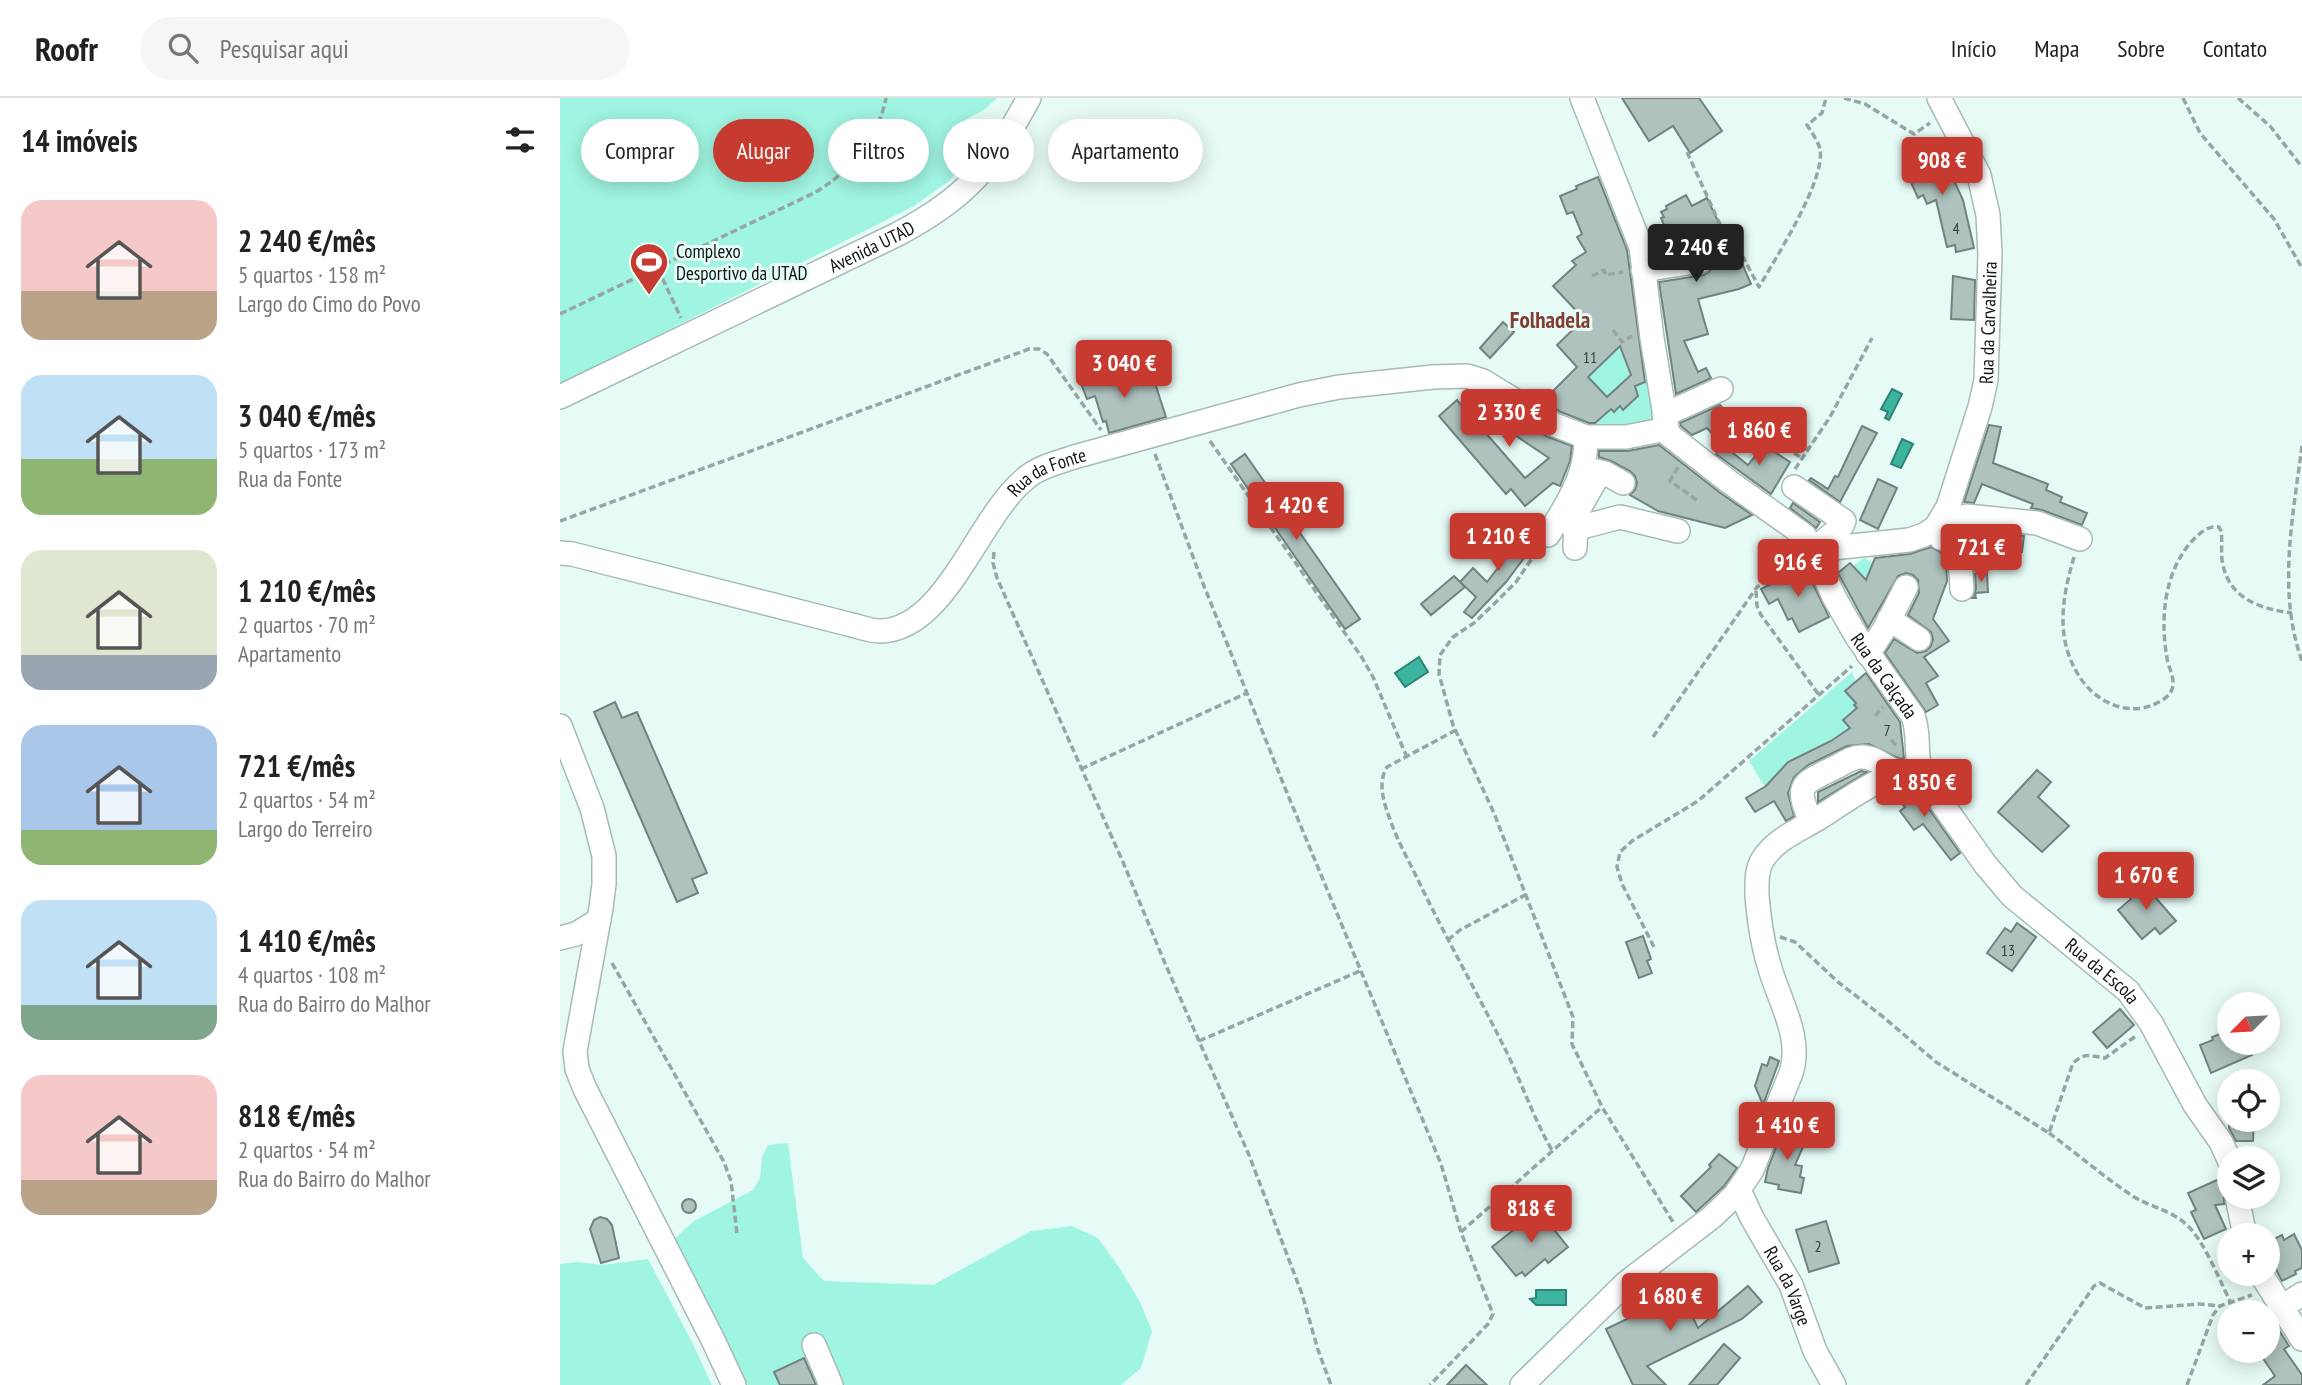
<!DOCTYPE html>
<html lang="pt">
<meta charset="utf-8">
<style>
:root{--surface:#fff;--page:#f6f6f6;--text:#222;--muted:#767676;--line:#e0e0e0;--accent:#c73a2f}
body{margin:0;font-family:"PT Sans Narrow",sans-serif;background:var(--page);color:var(--text);height:100vh;display:flex;flex-direction:column;font-size:26px;white-space:nowrap}
*{box-sizing:border-box;margin:0}
p{font-size:23px;color:var(--muted)}
.icon{flex:none;width:38px;height:38px;fill:none;stroke:currentColor;stroke-width:2;stroke-linecap:round;stroke-linejoin:round}
.map{position:relative;flex:1;overflow:hidden}
.drawer{display:flex;flex-direction:column;background:var(--surface);width:560px}
.drawer>*{flex:none}
.banner{position:absolute;left:21px;top:21px;width:665px;height:63px;display:flex;gap:14px}
.needle{width:46px;rotate:246deg}
.tools{position:absolute;left:1657px;top:894px;display:grid;gap:14px}
.tools a{display:grid;place-items:center;width:63px;height:63px;border-radius:50%;background:var(--surface);box-shadow:0 4px 18px #0003;font-size:35px}
.price{position:absolute;translate:-50% -60px;padding:0 16px;border-radius:7px;background:var(--accent);color:#fff;font-size:23px;line-height:46px;filter:drop-shadow(0 2px 4px #0008)}
.price::after{content:'';position:absolute;left:50%;top:42px;width:21px;height:16px;margin-left:-10px;background:inherit;clip-path:polygon(0 0,100% 0,50% 100%)}
.price.current{background:#222;color:#fff}
ul{padding:0;list-style:none}
li{display:flex;align-items:center;gap:21px;height:175px;padding:0 21px}
li span{display:grid;place-items:center;flex:none;width:196px;height:140px;border-radius:21px;color:#555}
li>.icon{margin-inline-start:auto}
span .icon{width:84px;height:84px;fill:#fffc;stroke-width:1}
li b{font-size:30px}
h2{display:flex;justify-content:space-between;align-items:center;height:84px;padding:0 21px;font-size:30px}
.tag{padding:0 24px;border-radius:32px;background:var(--surface);box-shadow:0 4px 18px #0003;font-size:24px;line-height:63px}
.tag.current{background:var(--accent);color:#fff}
header{display:flex;align-items:center;gap:42px;box-sizing:border-box;height:98px;padding:0 35px;background:var(--surface);border-bottom:2px solid var(--line)}
header strong{font-size:33px}
nav{display:flex;gap:38px;margin-inline-start:auto;font-size:24px}
.search{width:490px;height:63px;background:var(--page);display:flex;align-items:center;gap:18px;box-sizing:border-box;padding:0 24px;border-radius:38px;color:var(--muted);font-size:26px}
main{display:flex;flex:1;min-height:0}
.map>svg:first-child{display:block}
.green{fill:#a0f5e2}
.water{fill:#3cb49f;stroke:#2e8575;stroke-width:2}
.building{fill:#afc2bd;stroke:#71837f;stroke-width:2;fill-rule:evenodd}
.lines{fill:none;stroke-linecap:round;stroke-linejoin:round}
.minor-casing{stroke:#a7bab5;stroke-width:26}
.path{stroke:#97a6a2;stroke-width:3.5;stroke-dasharray:7 3.5;stroke-linecap:butt}
.minor{stroke:#fff;stroke-width:23}
.labels{text-anchor:middle;stroke-width:6;stroke-linejoin:round;paint-order:stroke}
.number-label{font-size:16px;fill:#37413e}
.street-label{font-size:19px;fill:#0f1614;stroke:#e7fbf6}
.poi-label{font-size:19px;fill:#0f1614;stroke:#e7fbf6;text-anchor:start}
.quarter-label{font-size:23px;font-weight:bold;fill:#843d34;stroke:#e7fbf6}
</style>
<header>
<strong>Roofr</strong>
<div class="search"><svg class="icon" aria-label="search" viewBox="0 0 24 24"><circle cx="10" cy="10" r="6"/><path d="M15 15l6 6"/></svg>Pesquisar aqui</div>
<nav><a>Início</a><a>Mapa</a><a>Sobre</a><a>Contato</a></nav>
</header>
<main>
<section class="drawer">
<h2>14 imóveis<svg class="icon" aria-label="filters" viewBox="0 0 24 24"><path d="M4 7h16M4 17h16"/><circle cx="9" cy="7" r="2"/><circle cx="15" cy="17" r="2"/></svg></h2>
<ul>
<li><span style="background:linear-gradient(#f6c9c9 65%,#b9a48a 0)"><svg class="icon" aria-label="home" viewBox="0 0 24 24"><path d="M3 11l9-7 9 7M6 9v11h12V9"/></svg></span><div><b>2 240 €/mês</b><p>5 quartos · 158 m²</p><p>Largo do Cimo do Povo</p></div></li>
<li><span style="background:linear-gradient(#bfe0f5 60%,#8fb573 0)"><svg class="icon" aria-label="home" viewBox="0 0 24 24"><path d="M3 11l9-7 9 7M6 9v11h12V9"/></svg></span><div><b>3 040 €/mês</b><p>5 quartos · 173 m²</p><p>Rua da Fonte</p></div></li>
<li><span style="background:linear-gradient(#dfe7d0 75%,#9aa5b1 0)"><svg class="icon" aria-label="home" viewBox="0 0 24 24"><path d="M3 11l9-7 9 7M6 9v11h12V9"/></svg></span><div><b>1 210 €/mês</b><p>2 quartos · 70 m²</p><p>Apartamento</p></div></li>
<li><span style="background:linear-gradient(#a9c7e8 75%,#8fb573 0)"><svg class="icon" aria-label="home" viewBox="0 0 24 24"><path d="M3 11l9-7 9 7M6 9v11h12V9"/></svg></span><div><b>721 €/mês</b><p>2 quartos · 54 m²</p><p>Largo do Terreiro</p></div></li>
<li><span style="background:linear-gradient(#bfe0f5 75%,#7fa58c 0)"><svg class="icon" aria-label="home" viewBox="0 0 24 24"><path d="M3 11l9-7 9 7M6 9v11h12V9"/></svg></span><div><b>1 410 €/mês</b><p>4 quartos · 108 m²</p><p>Rua do Bairro do Malhor</p></div></li>
<li><span style="background:linear-gradient(#f6c9c9 75%,#b9a48a 0)"><svg class="icon" aria-label="home" viewBox="0 0 24 24"><path d="M3 11l9-7 9 7M6 9v11h12V9"/></svg></span><div><b>818 €/mês</b><p>2 quartos · 54 m²</p><p>Rua do Bairro do Malhor</p></div></li>
</ul>
</section>
<div class="map">
<svg width="1742" height="1287" viewBox="0 0 1742 1287">
<rect width="100%" height="100%" fill="#e7fbf6"/>
<g class="green">
<path d="M0,0H437L424,12L392,29L408,63L389,83L354,108L0,287Z"/>
<path d="M1060,248L1075,288L1094,281V317L1089,325L1044,333L1012,323L1042,295L1028,279Z"/>
<path d="M1304,460L1327,473L1315,493L1293,468Z"/>
<path d="M1292,574L1296,584L1285,593L1296,605L1294,607L1297,610L1283,622L1290,630L1205,689L1189,663Z"/>
<path d="M228,1045L243,1160L264,1183L373,1187L471,1133L512,1128L538,1140L561,1172L580,1204L592,1233L581,1270L561,1287H184L112,1143L134,1123L193,1092L200,1080L202,1059L208,1047Z"/>
<path d="M88,1161L133,1246L152,1287H0V1166L18,1164L43,1167Z"/>
</g>
<g class="water">
<path d="M1332,291L1342,296L1329,322L1325,320L1328,314L1321,311Z"/>
<path d="M1342,341L1353,346L1341,370L1331,366Z"/>
<path d="M859,559L868,574L845,589L835,575Z"/>
<path d="M1608,759L1621,775L1614,782L1600,766Z"/>
<path d="M976,1192H1006V1207H976L970,1201L976,1200Z"/>
</g>
<g class="building">
<path d="M1062,0H1139L1162,33L1130,55L1113,28L1089,43Z"/>
<path d="M1379,50L1403,102L1414,150L1396,154L1395,147L1387,149L1376,102L1367,106L1363,97L1358,100L1345,71L1358,65L1356,60Z"/>
<path d="M1038,79L1067,152L1085,284L1075,288L1078,298L1063,312L1060,308L1054,314L1051,311L1035,325H1029L1001,314L983,303L1017,269L997,247L1024,221L993,188L1016,167L1012,163L1026,154L1017,139L1022,136L1013,114L1007,116L1000,98L1017,91L1016,88ZM1060,248L1071,277L1047,299L1028,279Z"/>
<path d="M1126,97L1132,108L1147,100L1163,134L1174,147L1191,186L1179,191L1138,201L1148,236L1124,243L1138,274L1146,270L1151,280L1116,296L1099,184L1144,177L1150,173L1155,162L1152,155L1145,150L1126,151L1119,135L1116,136L1114,133L1108,136L1101,120L1104,119L1101,114L1107,111L1106,108Z"/>
<path d="M1393,178L1415,182L1414,222L1391,221Z"/>
<path d="M943,224L954,234L930,260L920,250Z"/>
<path d="M554,269L562,290L593,279L606,319L549,335L546,323L543,324L535,298L527,301L520,283Z"/>
<path d="M918,296L988,339L1012,348L1010,363L1000,388L993,385L965,408L951,391L946,396L879,318L897,302L965,380L989,360L910,307Z"/>
<path d="M1160,307L1177,327L1160,344L1147,330L1132,337L1121,328L1120,325Z"/>
<path d="M1429,327L1441,329L1433,365L1488,386L1486,392L1502,399L1500,404L1527,415L1522,427L1482,412L1471,410L1473,406L1422,386L1414,405L1404,404Z"/>
<path d="M1302,328L1317,335L1280,404L1249,382L1251,380L1268,391L1275,378L1278,379Z"/>
<path d="M1099,347L1159,394L1192,417L1165,430L1098,413L1070,397L1075,392L1077,385L1075,378L1070,373L1051,363L1039,359V353H1068Z"/>
<path d="M1163,347L1188,367L1204,347L1230,364L1211,396L1156,356Z"/>
<path d="M685,356L800,521L785,531L671,366Z"/>
<path d="M1318,381L1337,390L1318,431L1300,422Z"/>
<path d="M1233,405L1260,424L1256,430L1230,410Z"/>
<path d="M972,425L977,428L974,437L976,444L946,484L912,520L904,514L916,499L900,484L913,470L927,484Z"/>
<path d="M1408,432L1464,438L1462,454L1411,450L1402,436Z"/>
<path d="M1371,449L1380,454L1386,463L1387,483L1373,521L1389,543L1364,559L1378,578L1366,585L1378,607L1366,614L1325,555L1334,541L1357,555L1366,553L1371,548L1373,541L1371,534L1348,517L1359,495L1358,482L1353,477L1346,475L1338,478L1308,530L1278,475L1290,465L1306,482L1315,460L1350,456Z"/>
<path d="M1245,469L1269,519L1239,534L1232,520L1228,522L1218,501L1209,506L1201,491Z"/>
<path d="M1427,475L1428,494L1415,495L1416,500H1412L1416,491L1415,476Z"/>
<path d="M894,478L905,489L871,517L861,506Z"/>
<path d="M1306,575L1340,624L1344,660L1340,661L1309,646L1287,648L1248,667L1234,679L1228,695L1234,718L1226,723L1214,703L1195,714L1186,700L1206,688L1228,664L1271,643L1290,630L1283,622L1297,610L1294,607L1296,605L1285,593Z"/>
<path d="M55,604L62,620L77,614L147,775L132,781L138,795L117,804L34,614Z"/>
<path d="M1477,672L1491,684L1478,699L1509,728L1482,754L1438,714Z"/>
<path d="M1301,673L1307,674L1258,704V694Z"/>
<path d="M1352,687L1400,755L1391,762L1363,726L1354,732L1340,713L1345,709L1332,693Z"/>
<path d="M1581,783L1616,823L1600,836L1595,830L1582,841L1558,812L1571,801L1566,795Z"/>
<path d="M1457,825L1476,839L1452,873L1427,855L1445,830L1451,834Z"/>
<path d="M1083,838L1091,861L1087,863L1092,875L1079,880L1066,844Z"/>
<path d="M1560,911L1574,927L1547,950L1533,934Z"/>
<path d="M1670,932V945H1687L1692,957L1651,975L1640,947L1653,942L1652,939Z"/>
<path d="M1210,959L1219,963L1203,1007L1195,988L1202,966L1207,968Z"/>
<path d="M1669,1022H1694L1693,1043H1676L1669,1030Z"/>
<path d="M1225,1027L1231,1030L1230,1032L1247,1040L1235,1067L1242,1068L1240,1079L1244,1080L1241,1095L1218,1091L1219,1087L1205,1084L1208,1070Z"/>
<path d="M1159,1056L1177,1070L1164,1088L1136,1114L1121,1098L1151,1069L1149,1067Z"/>
<path d="M1666,1078L1668,1088L1664,1095V1106L1655,1107L1666,1131L1644,1141L1631,1114L1636,1112L1628,1095Z"/>
<circle cx="129" cy="1108" r="7"/>
<path d="M990,1114L1001,1127L995,1133L1008,1149L988,1165L985,1161L965,1178L962,1174L956,1178L932,1149L971,1118L977,1125Z"/>
<path d="M40,1119L47,1121L52,1127L59,1160L41,1165L30,1131L34,1122Z"/>
<path d="M1266,1123L1279,1165L1249,1174L1236,1132Z"/>
<path d="M1734,1136L1742,1152V1170L1735,1173L1736,1176L1722,1183L1708,1156V1144L1722,1137L1724,1142Z"/>
<path d="M1188,1188L1202,1204L1182,1221L1087,1268L1106,1287H1073L1046,1231L1121,1195L1138,1230Z"/>
<path d="M1708,1215L1729,1248L1724,1251L1742,1277V1287H1703L1715,1278L1698,1253H1708Z"/>
<path d="M1164,1246L1180,1260L1157,1287H1129Z"/>
<path d="M244,1260L256,1287H220L214,1274Z"/>
<path d="M906,1267L927,1287H887Z"/>
</g>
<g class="lines">
<g class="minor-casing">
<g id="minor">
<path id="s1" d="M1022,0L1081,149L1092,240L1108,336L1168,383L1244,437L1253,452L1274,499L1297,539L1353,618C1361,638 1353,660 1364,680L1425,766L1452,798L1568,893L1591,925L1635,1007L1661,1044L1670,1064"/>
<path d="M1083,172L1141,163"/>
<path id="s2" d="M0,299L338,136C408,99 431,69 469,0"/>
<path d="M1104,317L1161,291"/>
<path d="M1027,371L1045,375L1063,385"/>
<path d="M1234,389L1284,423L1281,429L1253,452"/>
<path d="M1014,431L1060,419L1118,433"/>
<path d="M1386,436L1400,459L1402,491"/>
<path d="M988,437C1008,405 1027,377 1026,339"/>
<path d="M1381,440L1386,436L1395,421L1407,418L1477,425L1520,441"/>
<path d="M1015,450L1016,416L1040,374"/>
<path id="s3" d="M1253,452L1349,442L1364,437L1376,429L1388,409L1420,309L1426,282L1430,156L1428,117L1419,77L1379,0"/>
<path id="s4" d="M0,455L12,456L288,526C298,528 309,533 320,533C386,532 418,419 465,381C478,369 497,365 514,359L739,297L779,289L873,279L907,278L923,283L995,327L1026,339H1066L1107,331"/>
<path d="M1329,521L1359,541"/>
<path d="M1308,556L1325,530L1346,489"/>
<path d="M0,628L32,710L44,758V786L41,810L15,953L17,971L25,991L153,1242L174,1287"/>
<path d="M1251,724C1234,685 1242,686 1276,669C1284,665 1292,659 1301,659C1314,658 1325,669 1336,674"/>
<path d="M0,840L16,836L39,822"/>
<path id="s5" d="M1179,1092L1192,1120L1231,1187L1255,1253L1274,1287"/>
<path d="M1677,1099L1685,1138"/>
<path d="M1701,1176L1742,1241"/>
<path d="M1721,1210L1742,1196"/>
<path d="M254,1247L271,1287"/>
<path d="M962,1287L1066,1185L1152,1119L1175,1097L1192,1072L1231,975C1243,939 1218,901 1209,867C1202,844 1199,821 1197,798C1197,785 1196,772 1203,761C1216,741 1239,732 1259,720C1292,699 1319,677 1359,671"/>
</g>
</g>
<g class="path">
<path d="M1284,0L1305,6L1354,36L1370,25"/>
<path d="M1623,0L1640,35L1714,121L1742,170"/>
<path d="M1678,0L1710,28L1742,69"/>
<path d="M1127,54L1163,133L1147,146"/>
<path d="M1163,133L1176,146L1199,189C1215,161 1266,82 1260,51C1258,43 1252,35 1247,27L1262,15L1266,0"/>
<path d="M98,171L121,220"/>
<path d="M1032,178L1044,172L1046,177L1063,174"/>
<path d="M0,216L254,95C290,74 318,41 326,0"/>
<path d="M1053,232L1062,244L1072,238"/>
<path d="M1173,314L1243,361"/>
<path d="M650,343L801,558L813,579L846,657"/>
<path d="M1742,348C1733,418 1717,494 1742,563"/>
<path d="M595,356L642,483L725,690L881,1066L901,1134L933,1216L928,1226L870,1287"/>
<path d="M1118,369L1110,383L1138,403"/>
<path d="M1235,371L1270,319L1312,240"/>
<path d="M0,423L469,251H479L487,256L541,332"/>
<path d="M977,453L956,484L936,504L914,525L893,539L880,557L879,576L893,627L934,715L1013,919L1012,946L1042,1009L1113,1124"/>
<path d="M434,454L433,465L437,480L563,764L604,863L689,1057L742,1196L758,1252L771,1287"/>
<path d="M1514,459C1502,500 1495,540 1519,578C1535,604 1569,620 1597,605C1603,602 1610,598 1612,591C1616,581 1608,569 1607,560C1600,521 1604,474 1632,443C1639,436 1648,427 1659,429L1661,433C1663,445 1660,456 1663,467C1670,501 1701,511 1732,515"/>
<path d="M1196,493L1197,508L1201,517L1259,597"/>
<path d="M1315,618L1323,609"/>
<path d="M896,632L827,669C817,685 824,706 831,724C838,744 849,763 858,782C884,836 914,889 941,943C960,979 972,1018 993,1054"/>
<path d="M1093,639L1197,489L1239,467"/>
<path d="M1331,642L1338,649"/>
<path d="M521,671L687,595"/>
<path d="M1220,839L1235,844L1278,884L1322,918L1376,964L1489,1035L1513,965C1525,954 1531,958 1545,960L1576,938"/>
<path d="M888,842L900,832L967,796"/>
<path d="M1094,849L1062,786L1057,769L1060,754L1072,743L1138,703L1292,568"/>
<path d="M52,865L164,1064L171,1083L177,1136"/>
<path d="M639,943L800,873"/>
<path d="M1489,1035C1516,1055 1543,1078 1571,1097C1589,1109 1612,1112 1628,1128C1645,1145 1659,1181 1670,1203"/>
<path d="M901,1134L1042,1009"/>
<path d="M1466,1287L1534,1188L1540,1185L1585,1210L1639,1206L1660,1208"/>
<path d="M1627,1287L1653,1217L1660,1208L1692,1197"/>
</g>
<use href="#minor" class="minor"/>
</g>
<defs>
<g id="stadium-pin" transform="scale(2.0125)"><path d="M0 17L-7.5 6A9.5 9.5 0 1 1 7.5 6Z" fill="#c73a2f" stroke="#e7fbf6"/><path d="M0-5a6.5 5 0 1 0 0 10a6.5 5 0 1 0 0-10ZM-3.5-1.8h7v3.6h-7Z" fill="#fff"/></g>
</defs>
<g fill-rule="evenodd">
<use href="#stadium-pin" x="89" y="164"/>
</g>
<g class="labels">
<g class="number-label">
<text x="1396" y="136">4</text>
<text x="1030" y="265">11</text>
<text x="1327" y="638">7</text>
<text x="1448" y="858">13</text>
<text x="1258" y="1154">2</text>
</g>
<g class="street-label">
<text dy="7" stroke="none"><textPath href="#s2" startOffset="346">Avenida UTAD</textPath></text>
<text dy="7" stroke="none"><textPath href="#s3" startOffset="340">Rua da Carvalheira</textPath></text>
<text dy="7" stroke="none"><textPath href="#s4" startOffset="569">Rua da Fonte</textPath></text>
<text dy="7" stroke="none"><textPath href="#s1" startOffset="681">Rua da Calçada</textPath></text>
<text dy="7" stroke="none"><textPath href="#s1" startOffset="1059">Rua da Escola</textPath></text>
<text dy="7" stroke="none"><textPath href="#s5" startOffset="108">Rua da Varge</textPath></text>
</g>
<g class="poi-label">
<text x="116" y="160">Complexo<tspan x="116" dy="22">Desportivo da UTAD</tspan></text>
</g>
<g class="quarter-label">
<text x="990" y="230">Folhadela</text>
</g>
</g>
</svg>
<div class="tools">
<a><svg class="needle" viewBox="-14 -14 28 28"><path d="M0-13l5 13h-10z" fill="#e53935"/><path d="M0 13l5-13h-10z" fill="#767676"/></svg></a>
<a><svg class="icon" aria-label="locate" viewBox="0 0 24 24"><circle cx="12" cy="12" r="6"/><path d="M12 2v4M12 18v4M2 12h4M18 12h4"/></svg></a>
<a><svg class="icon" aria-label="layers" viewBox="0 0 24 24"><path d="M12 4l9 5-9 5-9-5zM3 14l9 5 9-5"/></svg></a>
<a>+</a>
<a>−</a>
</div>
<b class="price" style="left:1382px;top:99px">908 €</b>
<b class="price current" style="left:1136px;top:186px">2 240 €</b>
<b class="price" style="left:564px;top:302px">3 040 €</b>
<b class="price" style="left:949px;top:351px">2 330 €</b>
<b class="price" style="left:1199px;top:369px">1 860 €</b>
<b class="price" style="left:736px;top:444px">1 420 €</b>
<b class="price" style="left:938px;top:475px">1 210 €</b>
<b class="price" style="left:1421px;top:486px">721 €</b>
<b class="price" style="left:1238px;top:501px">916 €</b>
<b class="price" style="left:1364px;top:721px">1 850 €</b>
<b class="price" style="left:1586px;top:814px">1 670 €</b>
<b class="price" style="left:1227px;top:1064px">1 410 €</b>
<b class="price" style="left:971px;top:1147px">818 €</b>
<b class="price" style="left:1110px;top:1235px">1 680 €</b>
<div class="banner">
<a class="tag">Comprar</a>
<a class="tag current">Alugar</a>
<a class="tag">Filtros</a>
<a class="tag">Novo</a>
<a class="tag">Apartamento</a>
</div>
</div>
</main>
